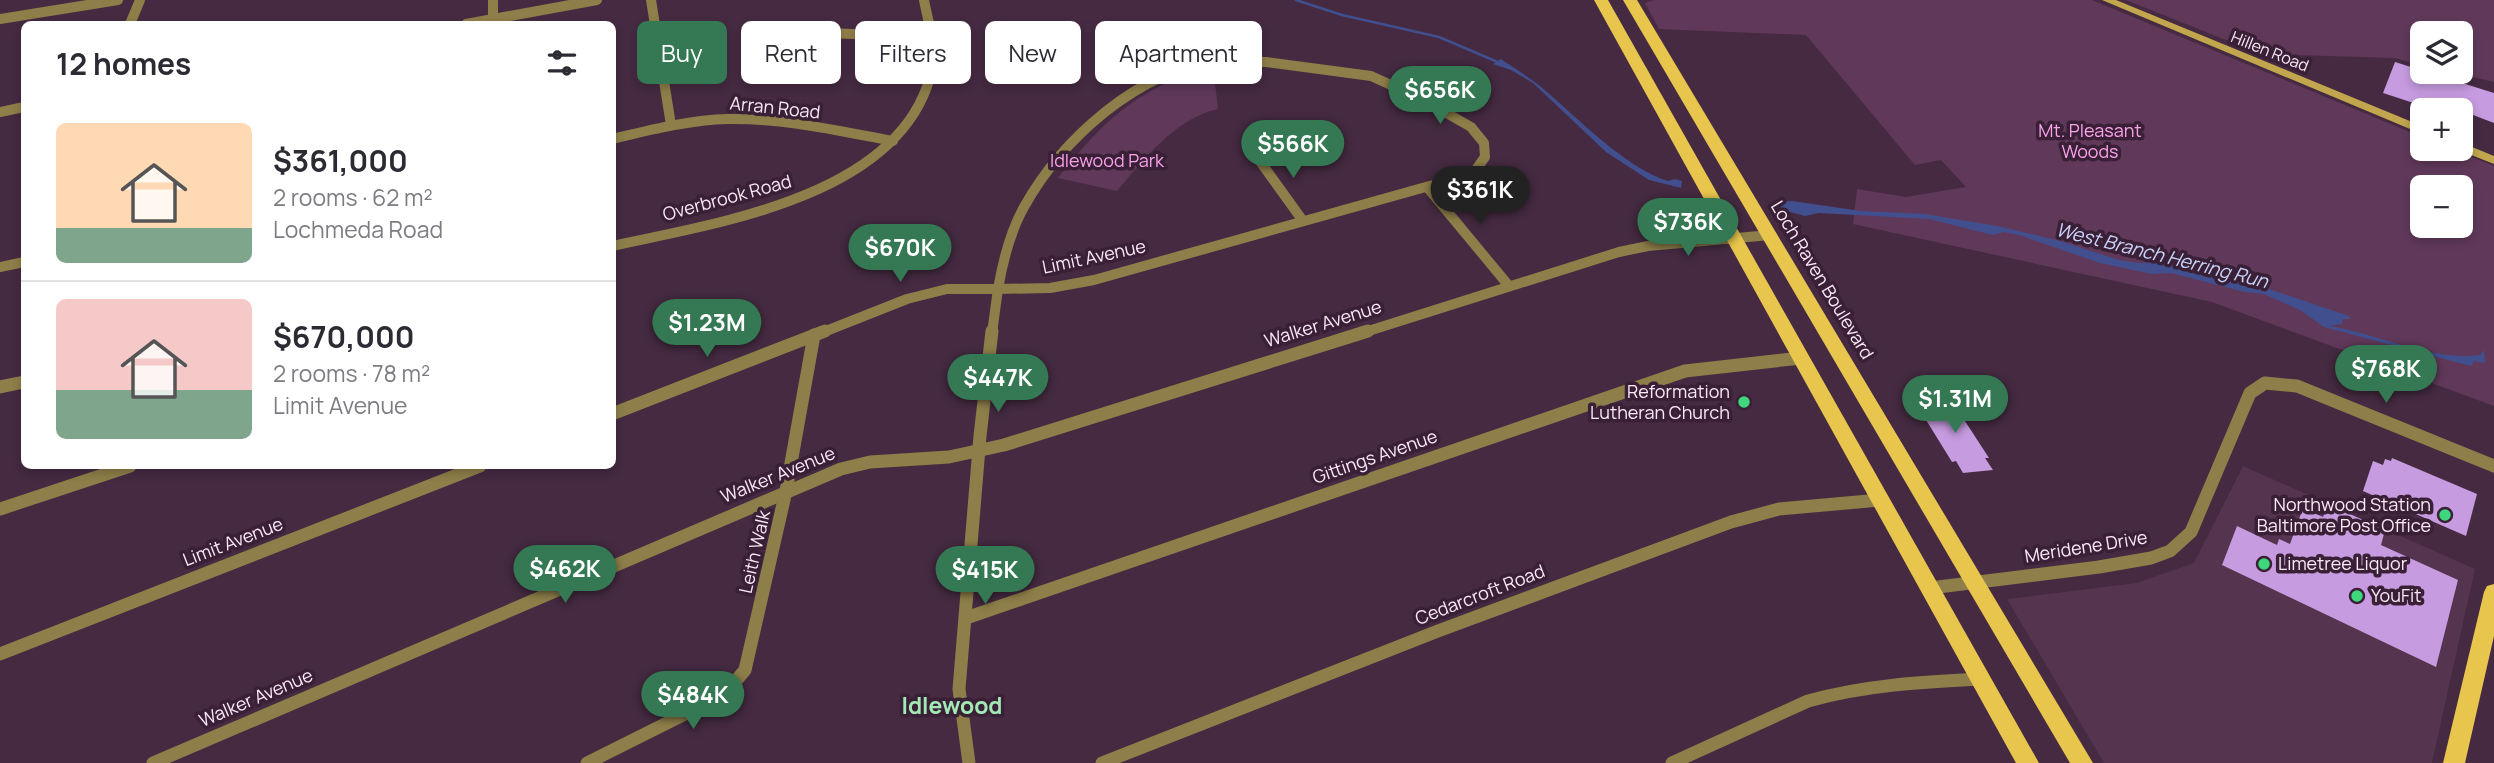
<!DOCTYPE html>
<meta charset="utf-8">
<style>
:root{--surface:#fff;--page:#f2f2f3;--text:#2b2b33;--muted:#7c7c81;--line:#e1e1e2;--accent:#347854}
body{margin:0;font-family:Manrope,sans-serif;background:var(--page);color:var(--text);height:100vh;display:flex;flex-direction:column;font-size:26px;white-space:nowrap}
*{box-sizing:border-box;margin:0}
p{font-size:23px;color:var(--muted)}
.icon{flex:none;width:38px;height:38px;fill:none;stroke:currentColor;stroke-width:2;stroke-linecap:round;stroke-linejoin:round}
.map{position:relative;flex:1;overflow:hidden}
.sheet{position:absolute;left:21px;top:21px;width:595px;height:448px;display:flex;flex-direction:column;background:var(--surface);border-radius:10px;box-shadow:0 4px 10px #0003}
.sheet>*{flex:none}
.guide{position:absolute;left:637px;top:21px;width:665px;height:63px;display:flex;gap:14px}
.buttons{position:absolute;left:2410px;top:21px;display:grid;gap:14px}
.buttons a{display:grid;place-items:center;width:63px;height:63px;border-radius:10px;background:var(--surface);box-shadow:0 4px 10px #0003;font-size:35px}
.price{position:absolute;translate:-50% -60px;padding:0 16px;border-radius:24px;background:var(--accent);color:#fff;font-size:23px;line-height:46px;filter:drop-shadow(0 2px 4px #0008)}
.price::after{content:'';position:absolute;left:50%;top:42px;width:21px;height:16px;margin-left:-10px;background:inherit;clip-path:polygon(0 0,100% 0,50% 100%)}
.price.on{background:#222;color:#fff}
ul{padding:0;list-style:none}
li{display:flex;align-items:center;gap:21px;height:175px;padding:0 35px}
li+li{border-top:2px solid var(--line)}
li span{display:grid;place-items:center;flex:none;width:196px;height:140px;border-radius:10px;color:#555}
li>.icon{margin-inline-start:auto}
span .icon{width:84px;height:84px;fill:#fffc;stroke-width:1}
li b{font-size:30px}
h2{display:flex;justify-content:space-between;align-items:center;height:84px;padding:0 35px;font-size:30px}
.tag{padding:0 24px;border-radius:10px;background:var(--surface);box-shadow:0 4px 10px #0003;font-size:24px;line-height:63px}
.tag.on{background:var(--accent);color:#fff}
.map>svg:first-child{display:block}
.built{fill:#54344e}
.green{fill:#60395a;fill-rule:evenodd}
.water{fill:#424f8f}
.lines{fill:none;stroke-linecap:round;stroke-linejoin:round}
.stream{stroke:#424f8f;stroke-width:2.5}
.building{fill:#c69bdf}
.street-far1{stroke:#8e7e49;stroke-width:10}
.street{stroke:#8e7e49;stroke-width:13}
.secondary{fill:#c1a64d;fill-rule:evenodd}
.primary{fill:#e8c54d;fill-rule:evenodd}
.poi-dot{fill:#3ed77d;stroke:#3a2036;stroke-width:2.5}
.labels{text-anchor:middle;stroke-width:7;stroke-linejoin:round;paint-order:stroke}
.far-street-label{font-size:16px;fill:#fbe9f7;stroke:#3a2036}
.street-label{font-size:18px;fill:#fbe9f7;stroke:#3a2036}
.park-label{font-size:18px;fill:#f8a2ea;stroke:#3a2036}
.poi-label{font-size:18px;fill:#fbe9f7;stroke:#3a2036;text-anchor:end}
.water-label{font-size:19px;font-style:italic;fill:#c9d3fa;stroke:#3a2036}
.near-neighbourhood-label{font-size:23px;font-weight:bold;fill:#a2e9b6;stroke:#3a2036}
</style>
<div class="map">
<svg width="2494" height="763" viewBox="0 0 2494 763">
<rect width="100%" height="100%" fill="#452a41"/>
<path class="built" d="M2243,466L2475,569L2432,763H2104L2007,599L2136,583L2194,563Z"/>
<g class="green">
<path d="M1654,0H2092L2422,137V149H2452L2494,166V406L2212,302L1853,224L1857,189L1906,197L1966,187L1941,160L1915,165L1806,35L1659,29L1645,3ZM2422,187H2460V226H2422Z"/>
<path d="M2126,0H2494V82L2451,72H2460V33H2422V65L2394,58L2261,54Z"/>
<path d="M1208,68L1212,83H1215L1218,109C1176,118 1144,159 1117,191L1058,178C1102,122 1137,88 1208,68Z"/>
</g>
<g class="water">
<path d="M1501,59C1514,68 1529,77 1541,87C1577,117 1624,167 1668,181L1675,179L1682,181L1681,188L1649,180L1606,152L1533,83L1511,70L1493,64Z"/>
<path d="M1792,201L1861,211L1925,214L1997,226L2060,241L2119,260L2138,263L2159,262L2190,270L2199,269L2251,283L2349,316L2350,319H2343L2342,324L2328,326C2376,333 2433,362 2480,355L2484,350L2485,363L2474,361L2471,366L2324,327L2300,310L2264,294L2245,292L2171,273L2152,274L2100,263L2019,235L2003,232L1993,235L1929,219L1819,213L1805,216L1780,209L1782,202Z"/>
</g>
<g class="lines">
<path class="stream" d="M1296,0L1342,15L1439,37L1500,63"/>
</g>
<g class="building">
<path d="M2395,62L2494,93V123L2460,110L2438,105L2435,110L2383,93Z"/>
<path d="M1950,398L1989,458H1985L1993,470L1963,473L1956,461L1952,462L1915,402Z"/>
<path d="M2392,458L2477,494L2466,536L2363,491L2373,461L2383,465L2385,459L2391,461Z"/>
<path d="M2328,504L2385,530L2381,545L2458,580L2436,667L2222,565L2237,526L2277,545L2279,539L2290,544L2303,508L2323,517Z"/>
</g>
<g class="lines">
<g class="street-far1">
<path d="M493,0V24"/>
<path d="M651,0L671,125"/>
<path d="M0,19L118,0"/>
<path d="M130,24L140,0"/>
<path d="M466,24L597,0"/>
<path d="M801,32L931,37"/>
<path d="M1218,61L1266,62L1371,76L1422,99L1471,127L1484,143L1485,157L1475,171L1465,176L1094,280L1050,288L998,289C1003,260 1010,232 1024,207C1062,139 1138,70 1218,61Z"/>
<path d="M0,112L24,107"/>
<path d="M612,139C650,130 689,120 728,119C784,118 839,131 893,141"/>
<path d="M1257,157L1303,221"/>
<path d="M1427,187L1509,286"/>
<path d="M612,246C717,223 905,196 932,69C937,47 928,22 924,0"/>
<path d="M0,267L24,262"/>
<path d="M821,333L907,299L947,289H998"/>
<path d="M992,333L998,289"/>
<path d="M1362,333L1619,252L1648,246L1770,235"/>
</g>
<g class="street">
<path d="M0,387L24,382"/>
<path d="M612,414L825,331"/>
<path d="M0,509L130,466"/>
<path d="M1930,588L2099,567L2151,558L2170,551L2191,532L2250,393L2265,383L2297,386L2494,466"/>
<path d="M966,618L1685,371L1801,358"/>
<path d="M0,654L480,466"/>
<path d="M153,763L841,469L870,462L949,457L1004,445L1368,331"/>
<path d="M587,763L711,701L728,690L745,670L786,491L814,335"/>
<path d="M969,763L959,689L980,436L992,331"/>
<path d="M1102,763L1438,631L1731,522L1779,509L1880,500"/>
<path d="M1672,763L1808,701C1865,685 1922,682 1981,679"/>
</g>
<g class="secondary">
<path d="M2102,0H2116L2422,126V134Z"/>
<path d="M2460,142L2494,156V164L2456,149H2460Z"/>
</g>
<g class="primary">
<path d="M1594,0H1608L2039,763H2016Z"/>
<path d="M1623,0H1637L2093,763H2070Z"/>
<path d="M2494,584V636L2465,763H2443L2484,592L2487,586Z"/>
</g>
</g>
<g class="poi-dot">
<circle cx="1744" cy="402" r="7"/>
<circle cx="2445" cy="515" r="7"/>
<circle cx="2264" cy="564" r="7"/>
<circle cx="2357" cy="596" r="7"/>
</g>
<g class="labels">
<g class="far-street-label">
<text transform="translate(2270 51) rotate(22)" y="6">Hillen Road</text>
</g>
<g class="street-label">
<text transform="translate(775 108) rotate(6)" y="6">Arran Road</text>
<text transform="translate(727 198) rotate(-15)" y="6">Overbrook Road</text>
<text transform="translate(1094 257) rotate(-12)" y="6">Limit Avenue</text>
<text transform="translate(1822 280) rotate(59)" y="6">Loch Raven Boulevard</text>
<text transform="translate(1323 324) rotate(-17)" y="6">Walker Avenue</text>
<text transform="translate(1375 457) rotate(-19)" y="6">Gittings Avenue</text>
<text transform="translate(778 475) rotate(-22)" y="6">Walker Avenue</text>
<text transform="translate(233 542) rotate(-21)" y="6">Limit Avenue</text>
<text transform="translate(2086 547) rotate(-9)" y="6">Meridene Drive</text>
<text transform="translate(755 552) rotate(-77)" y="6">Leith Walk</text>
<text transform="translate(1480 595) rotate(-21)" y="6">Cedarcroft Road</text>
<text transform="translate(256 698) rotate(-23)" y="6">Walker Avenue</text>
</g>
<g class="park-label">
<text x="2090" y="137">Mt. Pleasant<tspan x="2090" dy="21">Woods</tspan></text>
<text x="1107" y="167">Idlewood Park</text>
</g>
<g class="poi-label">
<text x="1730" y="398">Reformation<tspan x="1730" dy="21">Lutheran Church</tspan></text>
<text x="2431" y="511">Northwood Station<tspan x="2431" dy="21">Baltimore Post Office</tspan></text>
<text x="2278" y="570" text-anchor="start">Limetree Liquor</text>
<text x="2371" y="602" text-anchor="start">YouFit</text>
</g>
<g class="water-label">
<text transform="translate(2162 255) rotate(14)" y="7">West Branch Herring Run</text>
</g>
<g class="near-neighbourhood-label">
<text x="952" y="714">Idlewood</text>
</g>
</g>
</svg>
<div class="buttons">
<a><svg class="icon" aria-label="layers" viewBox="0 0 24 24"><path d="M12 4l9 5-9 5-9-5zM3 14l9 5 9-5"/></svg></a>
<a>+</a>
<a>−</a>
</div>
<b class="price" style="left:1440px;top:126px">$656K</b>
<b class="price" style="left:1293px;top:180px">$566K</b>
<b class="price on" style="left:1480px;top:226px">$361K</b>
<b class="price" style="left:1688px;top:258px">$736K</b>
<b class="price" style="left:900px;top:284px">$670K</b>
<b class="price" style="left:707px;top:359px">$1.23M</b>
<b class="price" style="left:2386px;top:405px">$768K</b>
<b class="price" style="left:998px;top:414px">$447K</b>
<b class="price" style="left:1955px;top:435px">$1.31M</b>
<b class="price" style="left:565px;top:605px">$462K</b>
<b class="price" style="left:985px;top:606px">$415K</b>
<b class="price" style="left:693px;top:731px">$484K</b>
<div class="guide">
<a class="tag on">Buy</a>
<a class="tag">Rent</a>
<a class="tag">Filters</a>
<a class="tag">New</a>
<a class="tag">Apartment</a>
</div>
<section class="sheet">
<h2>12 homes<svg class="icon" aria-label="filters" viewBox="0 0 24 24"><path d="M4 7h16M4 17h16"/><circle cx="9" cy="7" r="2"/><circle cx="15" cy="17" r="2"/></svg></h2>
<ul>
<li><span style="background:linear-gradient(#ffd9b3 75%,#7fa58c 0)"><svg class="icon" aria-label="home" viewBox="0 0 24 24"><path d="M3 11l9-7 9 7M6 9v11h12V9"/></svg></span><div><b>$361,000</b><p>2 rooms · 62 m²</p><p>Lochmeda Road</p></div></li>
<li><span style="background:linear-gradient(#f6c9c9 65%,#7fa58c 0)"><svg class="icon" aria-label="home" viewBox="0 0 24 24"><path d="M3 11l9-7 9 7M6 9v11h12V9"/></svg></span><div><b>$670,000</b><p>2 rooms · 78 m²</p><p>Limit Avenue</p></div></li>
</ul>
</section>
</div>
